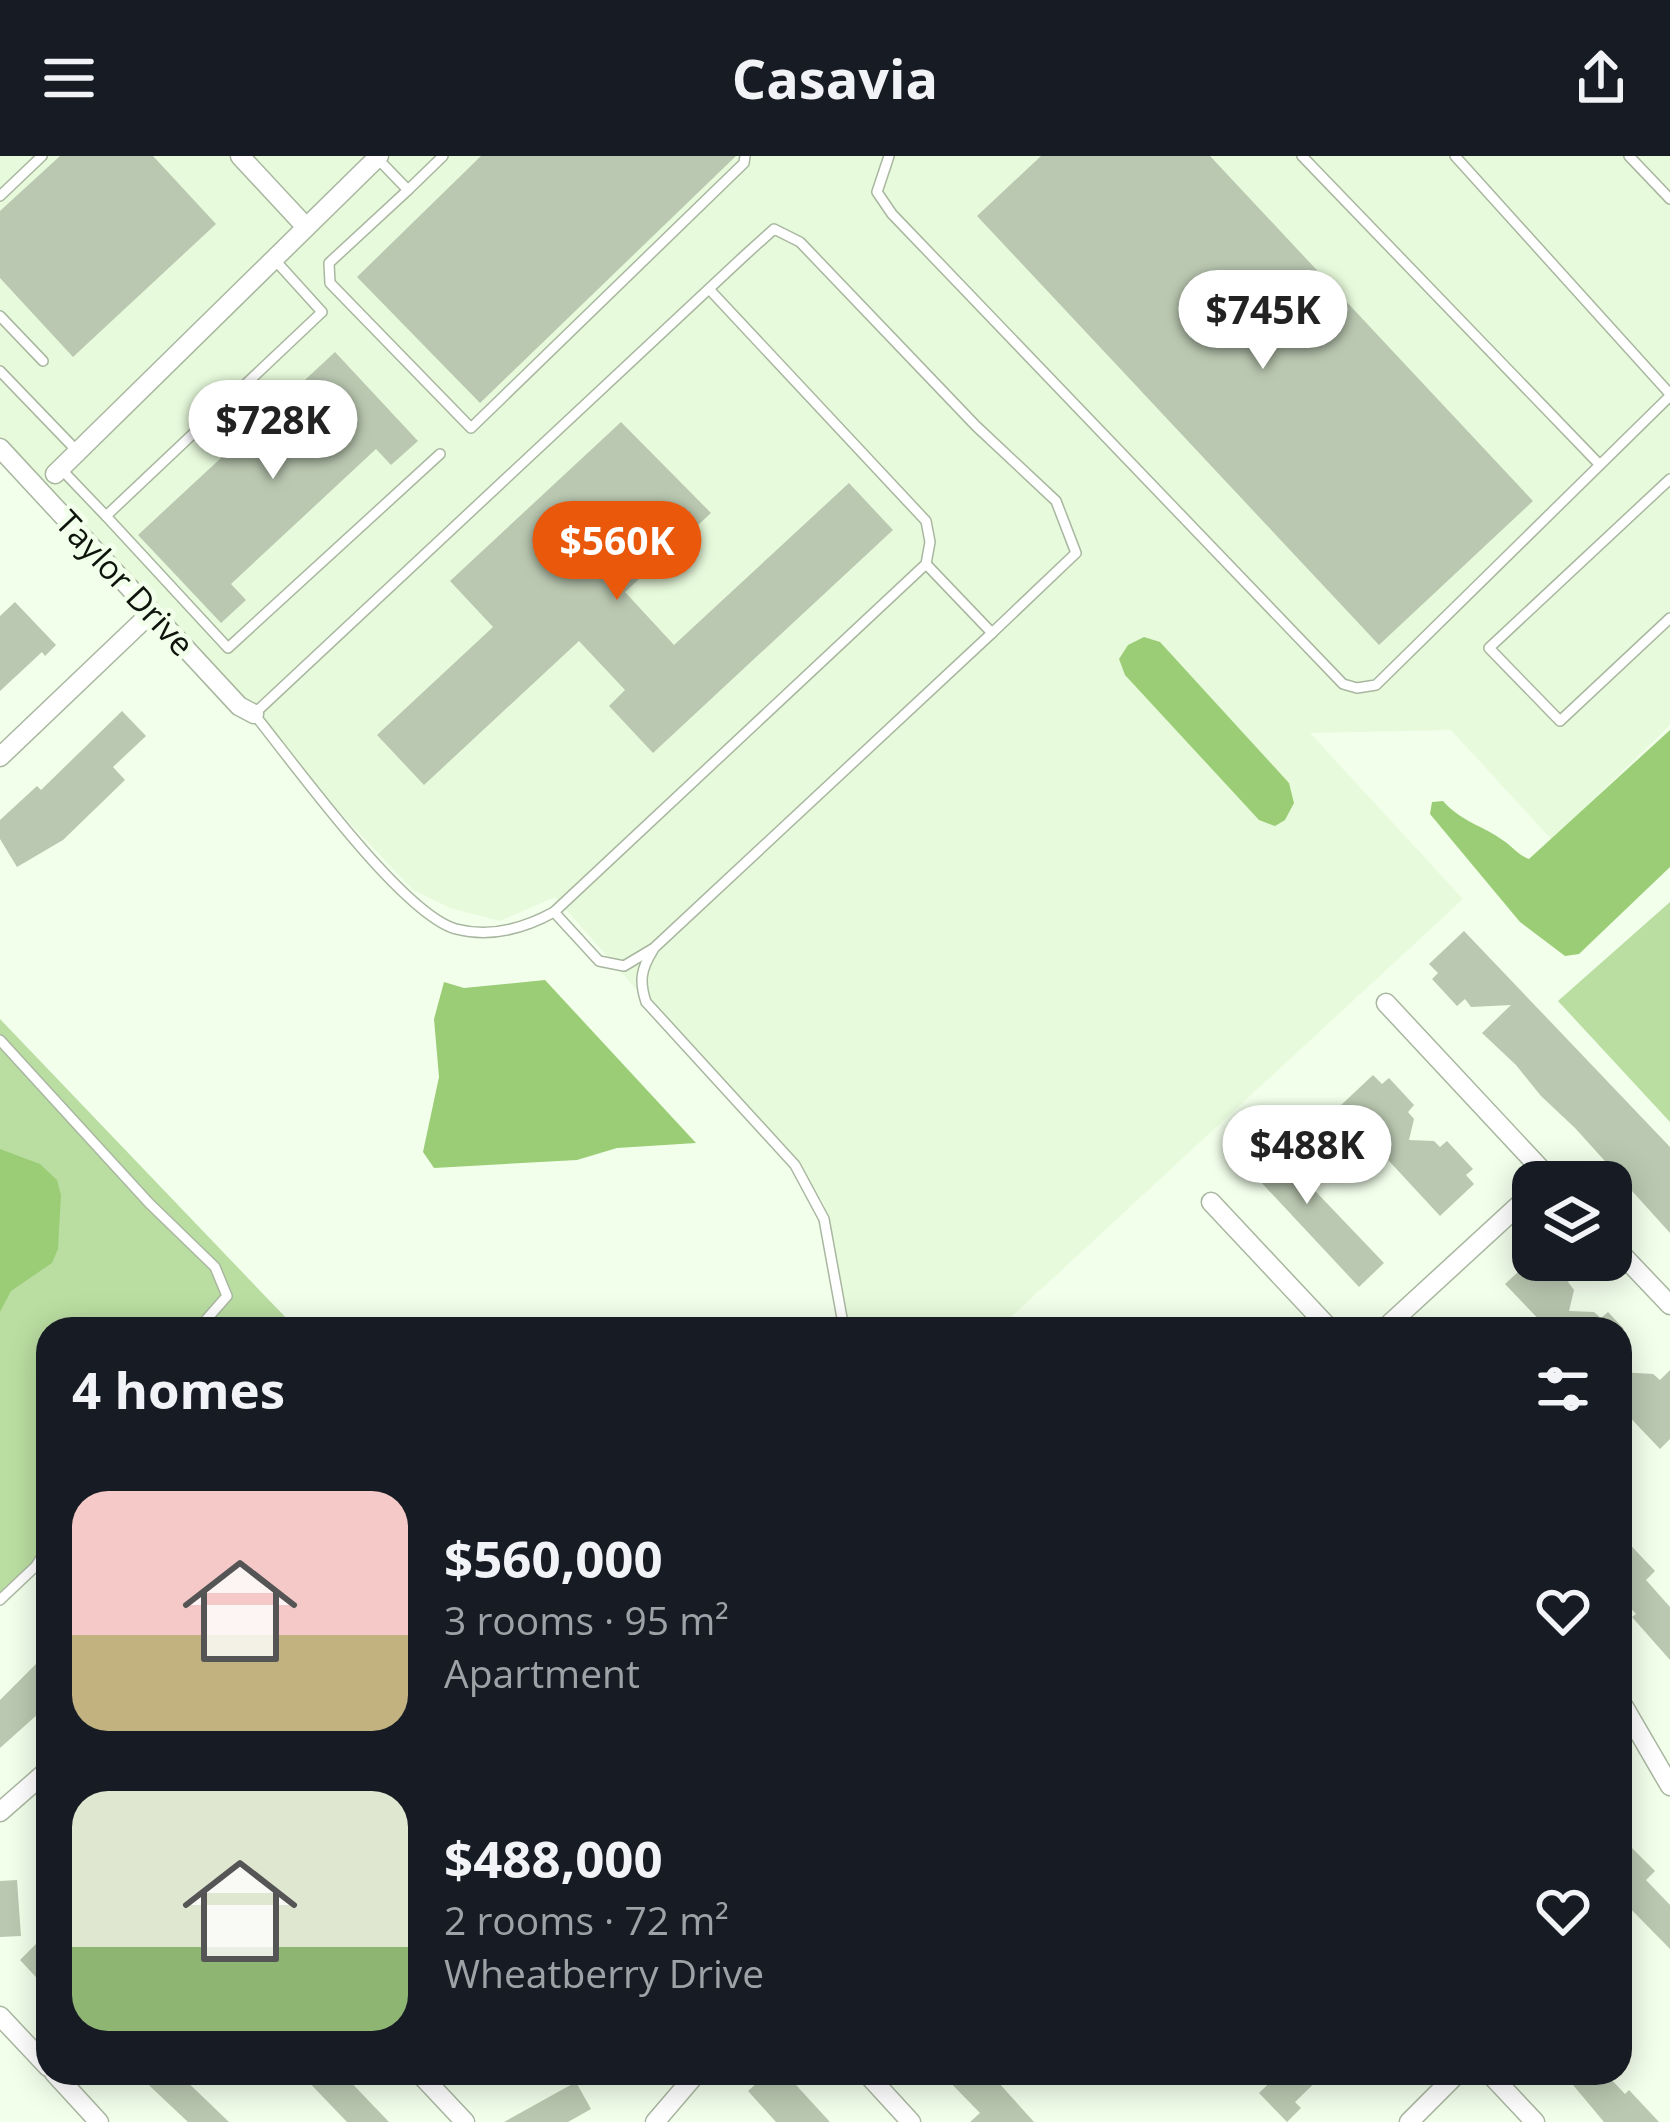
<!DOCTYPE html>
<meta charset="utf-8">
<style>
:root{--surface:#171b24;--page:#242831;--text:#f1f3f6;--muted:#9ea1a6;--accent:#ea580c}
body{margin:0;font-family:"Open Sans",sans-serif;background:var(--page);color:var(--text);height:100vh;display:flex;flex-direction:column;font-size:45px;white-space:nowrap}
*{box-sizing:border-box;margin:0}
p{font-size:39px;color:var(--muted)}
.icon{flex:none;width:66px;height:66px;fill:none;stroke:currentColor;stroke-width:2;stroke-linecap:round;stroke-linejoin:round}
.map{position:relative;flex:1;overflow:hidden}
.details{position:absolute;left:36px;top:1161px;width:1596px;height:768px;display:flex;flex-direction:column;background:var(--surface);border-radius:36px;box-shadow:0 6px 30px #0003}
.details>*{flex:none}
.controls{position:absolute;left:1512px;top:1005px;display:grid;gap:24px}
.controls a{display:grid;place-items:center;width:120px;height:120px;border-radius:24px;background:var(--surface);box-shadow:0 6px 30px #0003;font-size:60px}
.price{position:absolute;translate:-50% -102px;padding:0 27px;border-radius:42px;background:#fff;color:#222;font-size:39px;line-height:78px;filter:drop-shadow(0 3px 6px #0008)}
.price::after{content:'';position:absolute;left:50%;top:72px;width:36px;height:27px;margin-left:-18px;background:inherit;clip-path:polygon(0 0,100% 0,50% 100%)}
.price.on{background:var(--accent);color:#fff}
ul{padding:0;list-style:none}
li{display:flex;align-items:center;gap:36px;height:300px;padding:0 36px}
li span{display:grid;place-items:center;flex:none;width:336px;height:240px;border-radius:36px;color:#555}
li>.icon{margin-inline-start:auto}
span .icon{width:144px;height:144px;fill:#fffc;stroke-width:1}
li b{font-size:51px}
h2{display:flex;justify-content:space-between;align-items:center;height:144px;padding:0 36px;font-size:51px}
header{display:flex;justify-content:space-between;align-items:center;height:156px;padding:0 36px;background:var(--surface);font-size:54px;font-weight:700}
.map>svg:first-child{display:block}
.built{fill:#e7fadb}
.green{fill:#badea2}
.water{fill:#9bcd76}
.building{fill:#bac8b1}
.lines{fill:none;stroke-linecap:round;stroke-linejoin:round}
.service-casing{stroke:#a9b7a0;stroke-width:12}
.minor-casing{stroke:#a9b7a0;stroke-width:21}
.service{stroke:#fff;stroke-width:9}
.minor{stroke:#fff;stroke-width:18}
.labels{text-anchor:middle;stroke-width:10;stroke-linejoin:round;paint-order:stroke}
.street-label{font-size:33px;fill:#0e130b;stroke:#f2ffeb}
</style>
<header><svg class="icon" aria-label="menu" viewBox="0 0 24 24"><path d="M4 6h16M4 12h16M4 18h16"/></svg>Casavia<svg class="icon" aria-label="share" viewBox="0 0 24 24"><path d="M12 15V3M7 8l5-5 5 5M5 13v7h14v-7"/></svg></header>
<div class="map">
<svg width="1670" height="1966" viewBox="0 0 1670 1966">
<rect width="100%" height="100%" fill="#f2ffeb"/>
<path class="built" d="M0,0H1670V569L1552,684L1451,574L1310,577L1463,743L998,1173H849L824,1047L555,741L500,765L450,752L413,734L233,543L0,284Z"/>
<g class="green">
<path d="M1670,746V966L1558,845Z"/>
<path d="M0,863L290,1166L283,1173H48V1398L0,1444Z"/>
</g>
<g class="water">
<path d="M1144,481L1160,486L1289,627L1294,647L1285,664L1275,670L1259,664L1125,519L1119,503L1128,489Z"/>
<path d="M1670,574V711L1579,798L1565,800L1520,766L1430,658L1432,646L1443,645C1463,667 1482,669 1504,685C1514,692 1518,699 1529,703Z"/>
<path d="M545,824L696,987L617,992L577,1004L434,1012L423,996L439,921L434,863L444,826L464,832Z"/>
<path d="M0,993L40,1008L57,1024L61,1039L58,1093L52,1107L11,1135L0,1156Z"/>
</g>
<g class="building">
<path d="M60,0H153L216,68L73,201L0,122V55Z"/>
<path d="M481,0H736L480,247L357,121Z"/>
<path d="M1041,0H1210L1533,345L1379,489L977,60Z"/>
<path d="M335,196L418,285L391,309L376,293L231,428L246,444L221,467L138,379Z"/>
<path d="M621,266L711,357L625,436L674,489L849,327L893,374L653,597L609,550L625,534L579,485L424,629L377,579L493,471L450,425Z"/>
<path d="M15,446L56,489L45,500L42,496L0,535V460Z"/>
<path d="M122,555L146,580L113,611L125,624L63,684L17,711L0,683V664L37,630L41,634Z"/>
<path d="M1464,775L1670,991V1077L1575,972L1541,940L1516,909L1482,877L1511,849L1471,851L1465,843L1457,850L1432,823L1438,817L1429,808Z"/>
<path d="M1373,919L1382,928L1389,922L1414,949L1408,956L1414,963L1409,984L1434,985L1440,991L1447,985L1473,1013L1466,1019L1474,1028L1440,1060L1339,951Z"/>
<path d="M1253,970L1384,1107L1359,1131L1230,993Z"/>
<path d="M1531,1104H1560L1575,1120L1568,1126L1574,1134L1569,1155L1594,1156L1601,1162L1608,1156L1624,1173H1548L1505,1128Z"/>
<path d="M1670,1214V1283L1660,1293L1620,1251V1216L1653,1218L1660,1224Z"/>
<path d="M1620,1378L1655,1415L1646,1424L1670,1451V1504L1632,1461L1636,1458L1620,1441Z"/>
<path d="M48,1496V1549L0,1592V1544Z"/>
<path d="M1620,1680L1655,1715L1646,1724L1670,1749V1793L1620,1742Z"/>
<path d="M17,1724L21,1780L0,1781V1725Z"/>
<path d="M48,1776V1834L20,1804Z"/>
<path d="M136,1917H178L229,1966H188Z"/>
<path d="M300,1917H342L389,1966H347Z"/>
<path d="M768,1917H785L830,1966H776L748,1935Z"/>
<path d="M941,1917H990L1034,1966H970L980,1957Z"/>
<path d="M1280,1917H1325L1295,1946L1301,1952L1287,1966L1259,1937Z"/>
<path d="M1563,1917H1605L1625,1938L1629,1934L1659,1966H1604Z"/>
<path d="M576,1926L591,1953L568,1966H504Z"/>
</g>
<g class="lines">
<g class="service-casing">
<g id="service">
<path d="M889,0L877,36L892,58L1343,528L1357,532L1376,529L1670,240"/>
<path d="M1302,0L1599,308"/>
<path d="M1455,0L1670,238"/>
<path d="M1629,0L1670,43"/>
<path d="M377,2L408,34L443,0"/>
<path d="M408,34L329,107L330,127L471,272L744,7L745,0"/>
<path d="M0,40L42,0"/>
<path d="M709,133L926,365L930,386L926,408L554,756C525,772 491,782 456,773C402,758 293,606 254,558L743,101L774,73L800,86L976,270L1056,345L1076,397L992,477"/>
<path d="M0,160L43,205"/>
<path d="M0,215L78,296"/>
<path d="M62,314L106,360L322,156L274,103"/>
<path d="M1670,323L1489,492L1560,565L1670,462"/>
<path d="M106,360L228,492L440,298"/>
<path d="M554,756L599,805L624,810L654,792L992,477L926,408"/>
<path d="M653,794C641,813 639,825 646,846L795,1009L824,1063L844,1173"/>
<path d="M0,884L149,1047L215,1111L227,1140L198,1173"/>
<path d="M0,1444L36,1410L48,1391"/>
</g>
</g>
<g class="minor-casing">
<g id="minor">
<path d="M240,0L306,71"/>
<path d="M0,292L239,550L254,558"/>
<path d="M55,318L379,0"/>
<path d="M0,601L152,456"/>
<path d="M1386,847L1553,1026"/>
<path d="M1211,1046L1330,1173"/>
<path d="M1611,1087L1670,1149"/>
<path d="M1384,1173L1533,1036"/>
<path d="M1620,1544L1670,1630"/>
<path d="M0,1656L48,1614"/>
<path d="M0,1860L48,1911"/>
<path d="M54,1917L99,1966"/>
<path d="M419,1917L465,1966"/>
<path d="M866,1917L911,1966"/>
<path d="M1489,1917L1535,1966"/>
<path d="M655,1966L697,1917"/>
<path d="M1409,1966L1458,1917"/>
</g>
</g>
<use href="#service" class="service"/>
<use href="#minor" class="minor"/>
</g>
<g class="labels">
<g class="street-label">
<text transform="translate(125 427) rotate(47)" y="12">Taylor Drive</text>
</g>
</g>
</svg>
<div class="controls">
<a><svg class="icon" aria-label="layers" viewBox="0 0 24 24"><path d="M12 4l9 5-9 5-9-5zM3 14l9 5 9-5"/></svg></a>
</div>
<b class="price" style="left:1263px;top:216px">$745K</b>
<b class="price" style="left:273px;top:326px">$728K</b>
<b class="price on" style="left:617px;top:447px">$560K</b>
<b class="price" style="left:1307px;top:1051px">$488K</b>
<section class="details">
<h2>4 homes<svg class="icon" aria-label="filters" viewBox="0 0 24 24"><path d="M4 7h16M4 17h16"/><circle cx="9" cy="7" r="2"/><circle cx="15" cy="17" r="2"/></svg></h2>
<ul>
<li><span style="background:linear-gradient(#f6c9c9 60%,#c2b280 0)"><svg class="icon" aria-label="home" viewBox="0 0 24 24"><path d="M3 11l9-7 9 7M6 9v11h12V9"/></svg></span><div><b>$560,000</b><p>3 rooms · 95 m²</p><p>Apartment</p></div><svg class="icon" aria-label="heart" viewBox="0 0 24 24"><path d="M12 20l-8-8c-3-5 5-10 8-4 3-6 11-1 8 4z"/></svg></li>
<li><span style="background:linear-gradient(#dfe7d0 65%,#8fb573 0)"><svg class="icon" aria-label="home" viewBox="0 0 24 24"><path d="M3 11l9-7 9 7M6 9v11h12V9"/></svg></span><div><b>$488,000</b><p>2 rooms · 72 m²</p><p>Wheatberry Drive</p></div><svg class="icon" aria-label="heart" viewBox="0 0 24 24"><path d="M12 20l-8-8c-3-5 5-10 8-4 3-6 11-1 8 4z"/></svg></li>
</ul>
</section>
</div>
